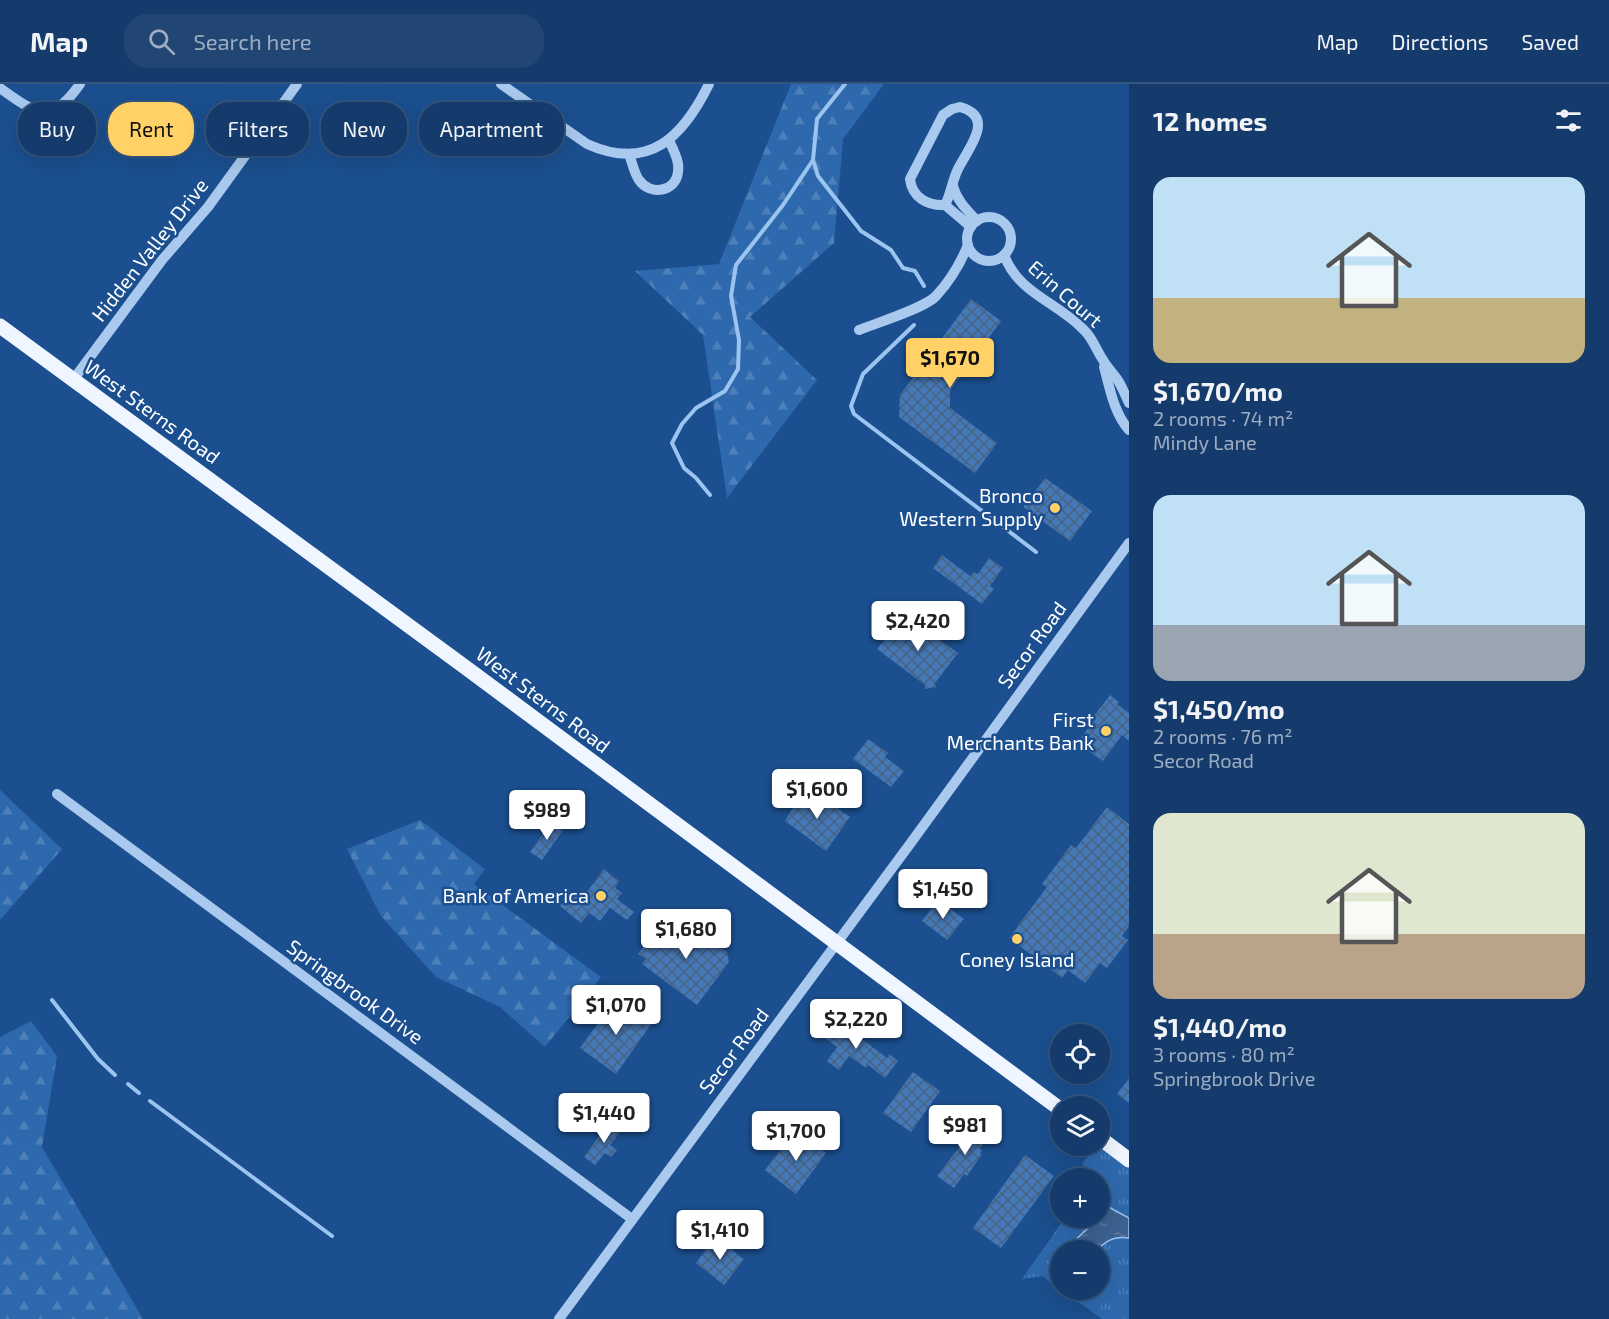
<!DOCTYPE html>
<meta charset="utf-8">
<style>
:root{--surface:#143b6b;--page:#214673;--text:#f1f3f6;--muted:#9dadc1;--line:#33557e;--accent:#ffd166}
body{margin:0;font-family:"Exo 2",sans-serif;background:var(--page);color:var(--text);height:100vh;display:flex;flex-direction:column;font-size:22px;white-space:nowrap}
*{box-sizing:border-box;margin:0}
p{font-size:20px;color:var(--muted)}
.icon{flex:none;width:33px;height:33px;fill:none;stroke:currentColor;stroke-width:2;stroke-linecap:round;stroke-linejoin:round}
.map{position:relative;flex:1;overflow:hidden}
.sheet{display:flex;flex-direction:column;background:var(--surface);width:480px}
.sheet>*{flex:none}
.banner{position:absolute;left:18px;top:18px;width:570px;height:54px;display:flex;gap:12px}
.fabs{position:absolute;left:1050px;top:940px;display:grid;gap:12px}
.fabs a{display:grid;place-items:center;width:60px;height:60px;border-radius:50%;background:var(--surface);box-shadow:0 6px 24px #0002,0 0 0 2px var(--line);font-size:30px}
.price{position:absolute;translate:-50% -51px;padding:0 14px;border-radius:6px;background:#fff;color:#222;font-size:20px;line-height:39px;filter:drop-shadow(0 2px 3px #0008)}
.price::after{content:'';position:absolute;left:50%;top:36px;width:18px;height:14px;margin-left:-9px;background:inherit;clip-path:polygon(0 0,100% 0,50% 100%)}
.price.active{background:var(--accent);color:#111}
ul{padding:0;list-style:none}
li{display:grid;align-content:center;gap:12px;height:318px;padding:0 24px}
li span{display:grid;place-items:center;height:186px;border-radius:18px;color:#555}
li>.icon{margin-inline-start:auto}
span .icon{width:108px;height:108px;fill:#fffc;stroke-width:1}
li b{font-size:26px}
h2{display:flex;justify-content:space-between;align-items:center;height:72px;padding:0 24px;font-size:26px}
.tag{padding:0 21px;border-radius:24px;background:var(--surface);box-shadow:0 6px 24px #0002,0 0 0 2px var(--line);font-size:21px;line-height:54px}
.tag.active{background:var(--accent);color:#111}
header{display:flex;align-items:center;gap:36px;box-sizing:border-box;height:84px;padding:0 30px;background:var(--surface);border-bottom:2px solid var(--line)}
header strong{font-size:28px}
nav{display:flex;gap:33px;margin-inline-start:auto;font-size:21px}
.search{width:420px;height:54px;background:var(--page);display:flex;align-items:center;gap:15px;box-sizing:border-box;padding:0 21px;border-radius:24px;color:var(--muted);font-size:22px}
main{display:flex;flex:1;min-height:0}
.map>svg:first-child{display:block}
.forest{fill:url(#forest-firs)}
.park{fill:url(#park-tufts)}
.water{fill:url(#water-ripples);stroke:#9cc4f0;stroke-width:1.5}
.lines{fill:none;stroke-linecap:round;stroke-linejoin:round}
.stream{stroke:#9cc4f0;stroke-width:4}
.building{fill:url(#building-cross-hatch)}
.minor{stroke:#a9c9ee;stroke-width:10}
.major{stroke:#f0f6ff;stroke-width:15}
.poi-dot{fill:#ffd166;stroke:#1b4f8f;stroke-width:2}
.labels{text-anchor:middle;stroke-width:5;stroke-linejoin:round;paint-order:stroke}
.street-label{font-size:20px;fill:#fff;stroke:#1b4f8f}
.poi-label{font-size:20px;fill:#fff;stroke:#1b4f8f;text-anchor:end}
</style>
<header>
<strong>Map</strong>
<div class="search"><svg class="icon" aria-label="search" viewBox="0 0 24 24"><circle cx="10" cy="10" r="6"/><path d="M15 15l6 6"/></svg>Search here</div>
<nav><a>Map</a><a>Directions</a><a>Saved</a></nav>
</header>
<main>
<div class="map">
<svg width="1129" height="1235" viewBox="0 0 1129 1235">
<defs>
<pattern id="forest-firs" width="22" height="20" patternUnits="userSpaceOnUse" patternTransform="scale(1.5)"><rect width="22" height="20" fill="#2e69ad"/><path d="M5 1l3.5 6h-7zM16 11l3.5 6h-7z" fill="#4d80b9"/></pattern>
<pattern id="park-tufts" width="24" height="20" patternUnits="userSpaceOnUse" patternTransform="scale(1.5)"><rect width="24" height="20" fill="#2e69ad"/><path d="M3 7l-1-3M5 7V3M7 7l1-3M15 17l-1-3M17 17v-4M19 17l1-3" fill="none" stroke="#4d80b9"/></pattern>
<pattern id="water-ripples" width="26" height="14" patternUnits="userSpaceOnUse" patternTransform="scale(1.5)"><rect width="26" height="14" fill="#3c6290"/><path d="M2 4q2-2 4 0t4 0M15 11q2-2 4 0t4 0" fill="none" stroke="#597aa1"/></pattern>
<pattern id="building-cross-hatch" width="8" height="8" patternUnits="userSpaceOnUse" patternTransform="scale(1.5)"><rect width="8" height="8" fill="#4478b7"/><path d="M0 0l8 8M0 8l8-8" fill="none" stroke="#486282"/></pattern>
</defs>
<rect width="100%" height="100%" fill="#1b4f8f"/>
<g class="forest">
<path d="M791,0H884L843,55L834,159L750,233L817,296L727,414L703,251L635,187L719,180Z"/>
<path d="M0,706L62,765L0,836Z"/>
<path d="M420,736L485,785L474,800L601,893L545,963L500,923L436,893L381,832L347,765Z"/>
<path d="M31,937L57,972L42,1063L143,1235H0V953Z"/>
</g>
<path class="park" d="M1095,1062H1100L1129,1076V1235H1102L1062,1206H1100V1167H1060V1205L1042,1192L1022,1195L1065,1134H1100V1095H1093L1096,1091L1082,1080Z"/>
<path class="water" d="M1105,1121L1129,1134V1154C1115,1152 1105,1156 1097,1167H1064L1088,1144L1092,1134H1100V1124Z"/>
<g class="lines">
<g class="stream">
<path d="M845,0L817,35L813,76L818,92L861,147L891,166L903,184L915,187L924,202"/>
<path d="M914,241L863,290L851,322L854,330L1036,468"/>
<path d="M710,411L696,394L684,384L672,359L682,340L696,324L725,307L738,285L739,256L731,212L736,181L783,121L813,76"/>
<path d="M52,916L98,975L115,991"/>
<path d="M128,1000L139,1009"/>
<path d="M150,1017L332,1152"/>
</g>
</g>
<g class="building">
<path d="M971,215L1001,237L950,307V324L997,359L975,389L899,333L900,311Z"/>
<path d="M1045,394L1092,427L1070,457L1023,423Z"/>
<path d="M942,471L970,492L974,488L978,490L989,474L1003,484L990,502L994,505L982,520L933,484Z"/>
<path d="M904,530L958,569L935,599L936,603L925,605V601L877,565Z"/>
<path d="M1110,611L1119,618L1117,620L1129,629V657L1122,651L1103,677L1077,659L1090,642L1085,639L1091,631L1093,633Z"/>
<path d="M868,655L888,669L885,673L904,687L891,703L853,675Z"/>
<path d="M808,706L822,716L823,714L850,733L826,767L785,737L797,717L799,718Z"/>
<path d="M1107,723L1129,740V842L1122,852L1128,856L1107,884L1100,879L1085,899L1068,886L1062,894L1009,854L1047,803L1042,800L1071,761L1076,764Z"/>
<path d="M552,737L563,746L542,776L530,768Z"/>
<path d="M604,785L619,797L615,804L622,809L617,815L634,828L627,836L610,824L600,837L589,829L581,839L560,822L569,810L572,811L575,807L583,813Z"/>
<path d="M938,816L964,835L947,856L922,837Z"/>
<path d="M678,832L727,868L729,878L697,921L642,880L646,875L638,870L648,857L655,863Z"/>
<path d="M617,913L652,939L616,990L580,964Z"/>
<path d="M835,935L887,974L889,970L898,977L885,994L868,981L866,984L849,972L839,986L827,977L837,963L822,952Z"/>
<path d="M913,988L940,1007L911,1048L883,1029Z"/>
<path d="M1129,994V1019L1117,1010Z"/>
<path d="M610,1037L622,1046L610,1061L617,1066L611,1073L605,1069L595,1081L584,1073Z"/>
<path d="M979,1038L992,1047L980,1064L982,1066L980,1069L982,1070L967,1092L964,1090L954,1104L937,1092Z"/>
<path d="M795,1046L826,1069L796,1110L765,1086Z"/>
<path d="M1025,1071L1054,1092L1001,1164L973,1144Z"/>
<path d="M715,1153L744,1175L724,1201L696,1179Z"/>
</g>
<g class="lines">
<g class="minor">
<path d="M501,0L587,60C649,88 683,53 709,0"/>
<path d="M0,4C36,30 51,41 80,0"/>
<path d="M960,23C997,33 967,66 958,85C952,97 951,110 945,121C927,122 912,113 910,95L943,31L952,25Z"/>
<path d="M629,70C632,78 634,89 639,96C650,112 676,108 678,88C680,77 673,66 669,56"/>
<path d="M953,102C957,117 967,126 977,137"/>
<path d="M945,121L971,143"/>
<circle cx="989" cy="155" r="22"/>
<path d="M1004,171C1018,209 1057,218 1083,245C1093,254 1096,266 1103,276C1107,283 1112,288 1117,295C1122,302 1125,311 1129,319"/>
<path d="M859,246C877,239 925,224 936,212C949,198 961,178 968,161"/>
<path d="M1104,283C1110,305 1114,329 1129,346"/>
<path d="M73,296L162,176L208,123L297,0"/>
<path d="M57,710L632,1135"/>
<path d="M559,1235L910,760L1129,459"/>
</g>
<g class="major">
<path d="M0,242L465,583L1060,1025"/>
<path d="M1100,1054L1129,1076"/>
</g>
</g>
<g class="poi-dot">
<circle cx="1055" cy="424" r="6"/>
<circle cx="1106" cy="647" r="6"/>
<circle cx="601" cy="812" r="6"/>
<circle cx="1017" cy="855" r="6"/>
</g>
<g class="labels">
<g class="street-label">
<text transform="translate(150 166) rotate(-52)" y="7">Hidden Valley Drive</text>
<text transform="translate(1065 210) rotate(41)" y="7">Erin Court</text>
<text transform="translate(152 328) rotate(36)" y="7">West Sterns Road</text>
<text transform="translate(1032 561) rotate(-54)" y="7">Secor Road</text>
<text transform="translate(543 616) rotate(37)" y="7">West Sterns Road</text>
<text transform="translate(355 908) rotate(36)" y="7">Springbrook Drive</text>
<text transform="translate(734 967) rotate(-53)" y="7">Secor Road</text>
</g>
<g class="poi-label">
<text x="1043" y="419">Bronco<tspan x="1043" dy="23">Western Supply</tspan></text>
<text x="1094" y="643">First<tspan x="1094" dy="23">Merchants Bank</tspan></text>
<text x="589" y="819">Bank of America</text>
<text x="1017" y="883" text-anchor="middle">Coney Island</text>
</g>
</g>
</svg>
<div class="fabs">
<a><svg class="icon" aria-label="locate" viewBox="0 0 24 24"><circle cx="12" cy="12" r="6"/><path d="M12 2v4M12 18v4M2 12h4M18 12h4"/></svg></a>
<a><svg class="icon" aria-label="layers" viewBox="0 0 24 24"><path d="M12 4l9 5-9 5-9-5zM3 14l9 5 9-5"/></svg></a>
<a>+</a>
<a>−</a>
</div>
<b class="price active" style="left:950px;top:305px">$1,670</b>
<b class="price" style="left:918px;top:568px">$2,420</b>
<b class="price" style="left:817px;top:736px">$1,600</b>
<b class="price" style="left:547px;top:757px">$989</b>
<b class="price" style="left:943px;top:836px">$1,450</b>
<b class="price" style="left:686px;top:876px">$1,680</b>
<b class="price" style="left:616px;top:952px">$1,070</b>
<b class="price" style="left:856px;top:966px">$2,220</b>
<b class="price" style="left:604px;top:1060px">$1,440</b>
<b class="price" style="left:965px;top:1072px">$981</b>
<b class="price" style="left:796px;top:1078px">$1,700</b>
<b class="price" style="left:720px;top:1177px">$1,410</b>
<div class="banner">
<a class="tag">Buy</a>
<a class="tag active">Rent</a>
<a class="tag">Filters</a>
<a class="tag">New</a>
<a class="tag">Apartment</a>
</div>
</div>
<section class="sheet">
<h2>12 homes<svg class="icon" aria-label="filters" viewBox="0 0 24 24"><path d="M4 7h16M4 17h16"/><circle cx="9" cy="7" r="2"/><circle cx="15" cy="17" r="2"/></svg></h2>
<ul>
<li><span style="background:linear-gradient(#bfe0f5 65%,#c2b280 0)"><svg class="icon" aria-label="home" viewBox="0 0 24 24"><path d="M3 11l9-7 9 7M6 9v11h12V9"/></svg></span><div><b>$1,670/mo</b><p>2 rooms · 74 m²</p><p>Mindy Lane</p></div></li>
<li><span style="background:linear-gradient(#bfe0f5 70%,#9aa5b1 0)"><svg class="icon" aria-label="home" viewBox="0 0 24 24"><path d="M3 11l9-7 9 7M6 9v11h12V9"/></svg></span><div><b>$1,450/mo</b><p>2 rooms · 76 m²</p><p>Secor Road</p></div></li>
<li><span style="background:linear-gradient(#dfe7d0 65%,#b9a48a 0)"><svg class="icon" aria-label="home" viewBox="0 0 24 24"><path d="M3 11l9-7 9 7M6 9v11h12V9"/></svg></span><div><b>$1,440/mo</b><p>3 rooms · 80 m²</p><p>Springbrook Drive</p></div></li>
</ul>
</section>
</main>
